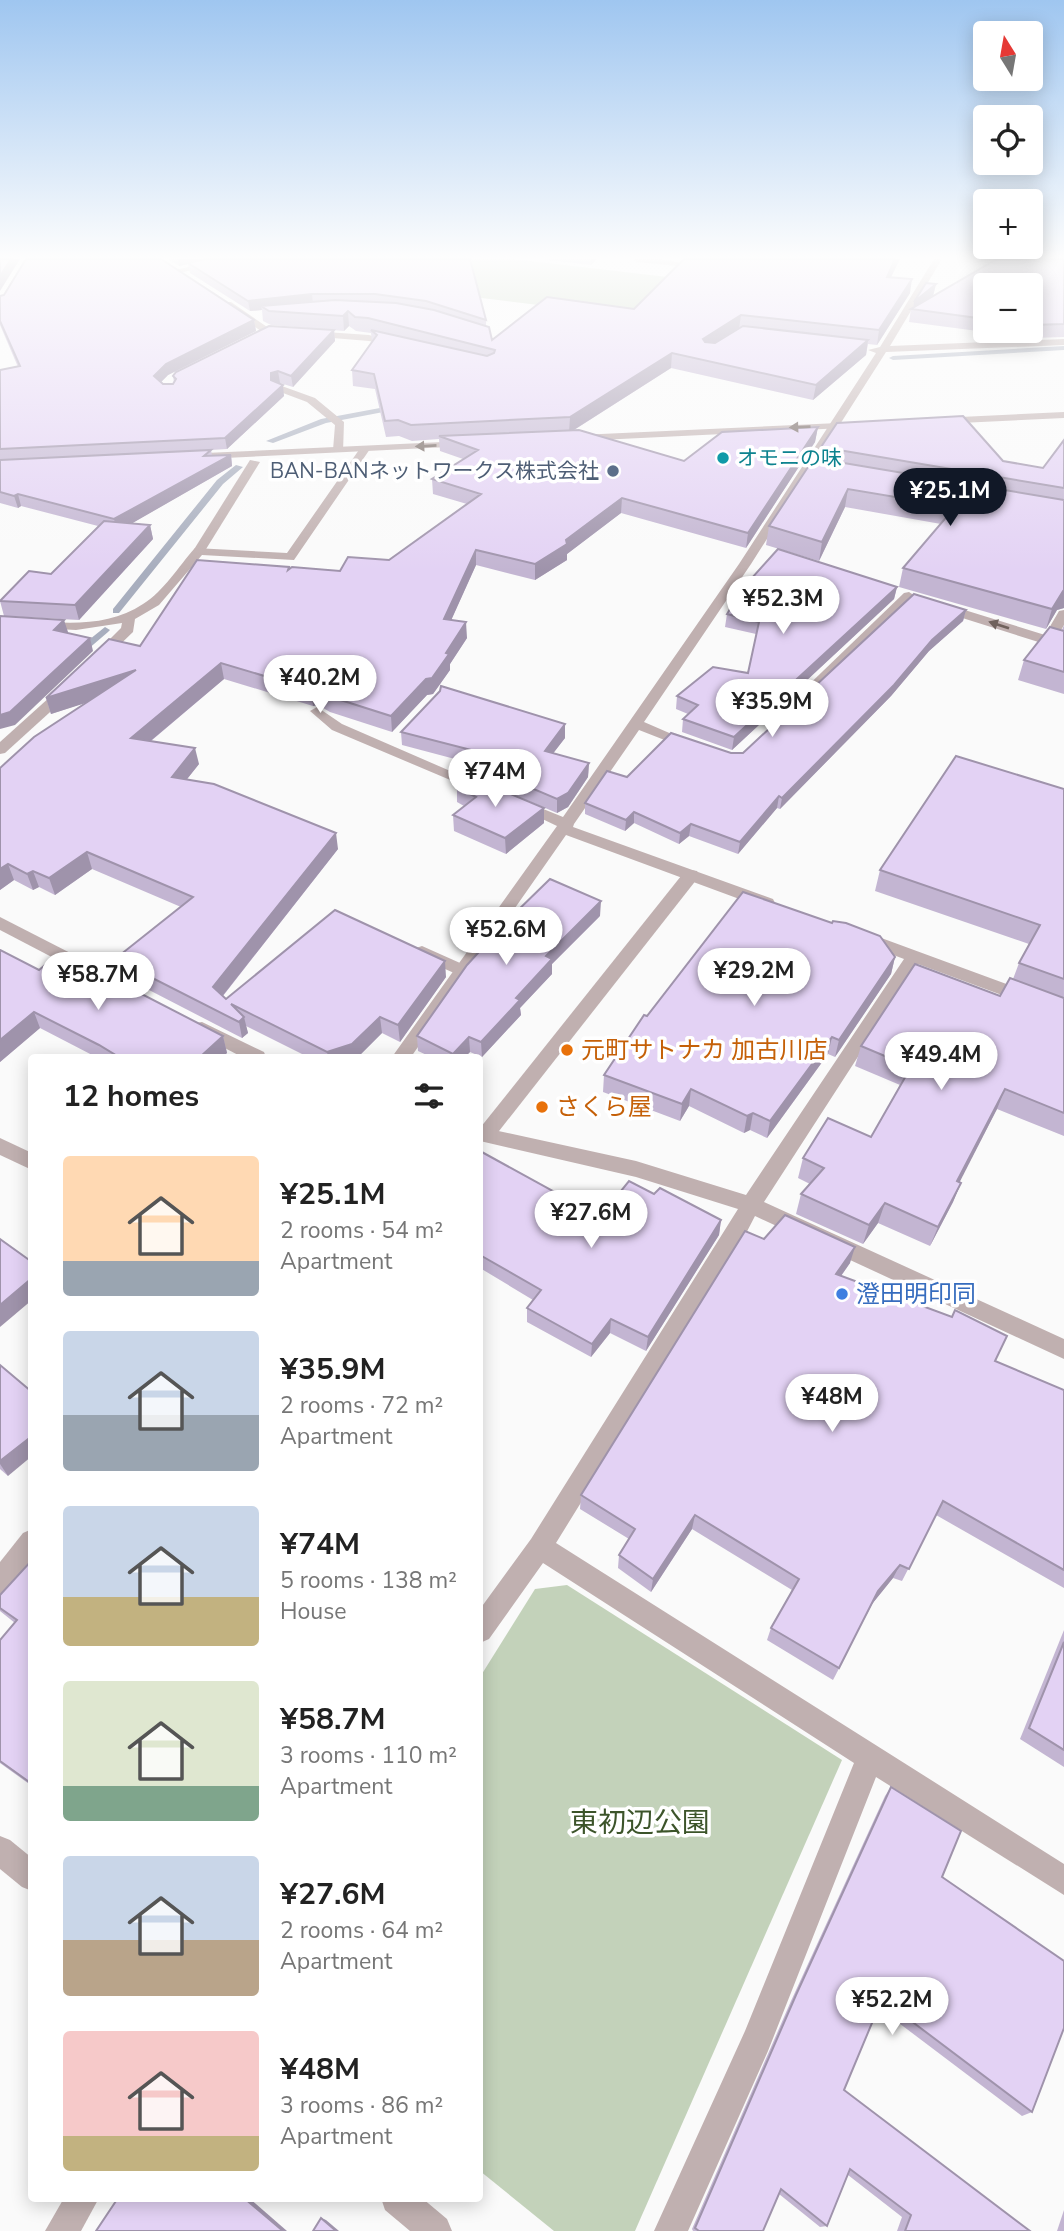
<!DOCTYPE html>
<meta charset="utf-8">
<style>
:root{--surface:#fff;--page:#f6f6f6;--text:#222;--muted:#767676;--accent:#111827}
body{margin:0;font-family:"Nunito Sans","Noto Sans JP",sans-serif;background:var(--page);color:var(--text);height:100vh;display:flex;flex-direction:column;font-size:26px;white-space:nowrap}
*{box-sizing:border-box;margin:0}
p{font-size:23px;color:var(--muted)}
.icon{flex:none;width:38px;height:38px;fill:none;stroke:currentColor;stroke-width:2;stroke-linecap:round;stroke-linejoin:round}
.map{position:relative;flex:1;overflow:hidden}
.sheet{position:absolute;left:28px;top:1054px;width:455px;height:1148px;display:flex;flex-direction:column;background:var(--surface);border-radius:7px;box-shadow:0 4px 18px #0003}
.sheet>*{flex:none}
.needle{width:46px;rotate:349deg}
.fabs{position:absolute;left:973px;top:21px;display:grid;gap:14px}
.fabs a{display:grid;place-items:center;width:70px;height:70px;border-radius:7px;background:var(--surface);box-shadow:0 4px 18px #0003;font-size:35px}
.price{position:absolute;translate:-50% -60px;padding:0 16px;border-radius:24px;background:#fff;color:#222;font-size:23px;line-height:46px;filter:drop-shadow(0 2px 4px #0008)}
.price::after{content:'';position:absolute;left:50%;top:42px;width:21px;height:16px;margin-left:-10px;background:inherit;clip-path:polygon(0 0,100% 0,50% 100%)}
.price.active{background:var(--accent);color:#fff}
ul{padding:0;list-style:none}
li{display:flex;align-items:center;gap:21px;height:175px;padding:0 35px}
li span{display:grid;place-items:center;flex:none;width:196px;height:140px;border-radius:7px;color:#555}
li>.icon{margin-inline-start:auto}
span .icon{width:84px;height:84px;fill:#fffc;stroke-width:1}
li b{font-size:30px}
h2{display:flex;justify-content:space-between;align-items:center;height:84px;padding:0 35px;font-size:30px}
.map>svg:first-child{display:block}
.green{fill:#c3d2ba}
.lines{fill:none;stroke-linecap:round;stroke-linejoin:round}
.stream{fill:#a8aebe;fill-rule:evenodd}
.service{fill:#c0b0b0;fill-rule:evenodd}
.pedestrian{fill:#c0b0b0;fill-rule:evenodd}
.minor{fill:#c0b0b0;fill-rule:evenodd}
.tertiary{fill:#c0b0b0;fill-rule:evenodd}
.wall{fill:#c3b5d2;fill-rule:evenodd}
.shaded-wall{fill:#9f93ab}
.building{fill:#e3d2f4;stroke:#9f93ab;stroke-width:2}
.oneway{fill:#6f615c}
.culture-dot{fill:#0f9aa8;stroke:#fff;stroke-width:2.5}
.service-dot{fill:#5c6f8a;stroke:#fff;stroke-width:2.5}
.food-dot{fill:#e8710a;stroke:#fff;stroke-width:2.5}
.shop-dot{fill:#3f7fe0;stroke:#fff;stroke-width:2.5}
.labels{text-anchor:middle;stroke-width:7;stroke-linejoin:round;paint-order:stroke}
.far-culture-label{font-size:21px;fill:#0d838f;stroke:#fff;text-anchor:start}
.far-service-label{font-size:21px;fill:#4e5e75;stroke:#fff;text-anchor:end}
.food-label{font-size:24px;fill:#c56008;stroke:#fff;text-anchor:start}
.shop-label{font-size:24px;fill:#366cbe;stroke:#fff;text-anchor:start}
.near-park-label{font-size:28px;fill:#3c542a;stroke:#fff}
</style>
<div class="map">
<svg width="1064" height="2231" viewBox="0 0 1064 2231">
<rect width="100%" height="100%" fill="#fafafa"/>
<g class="green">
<path d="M326,259H513L753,287L725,328L305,276Z"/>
<path d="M567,1585L842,1760L635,2231H554L480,2171V1677L535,1589Z"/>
</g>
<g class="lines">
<g class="stream">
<path d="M1064,346V350L893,360L889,358L893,356Z"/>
<path d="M396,405H399V409L326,423L273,443L266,441L321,419Z"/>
<path d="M236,465L243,467L223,484L119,613H113V609L217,480Z"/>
<path d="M105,627L110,630L108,632L80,656H74V652Z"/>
</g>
<g class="service">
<path d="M222,259H238L175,274L171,271Z"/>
<path d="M633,259H661L681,263L677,266L637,262Z"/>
<path d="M279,385L315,398L344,422L343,452L333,450L335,425L307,402L275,390V386Z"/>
<path d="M250,460L260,462L203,554H195L193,551Z"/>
<path d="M422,946L469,967L472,971L463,977L416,956L413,952L416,948Z"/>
</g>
<path class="pedestrian" d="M691,870L697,871L699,875L697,879L492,1140L480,1141V1128L685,871Z"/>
<g class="minor">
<path d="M934,259H942L890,346L1064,339V345L886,352L751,564L644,722L697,745L690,749L685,748L639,730L574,824L573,827L773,899L775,903L773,907H761L566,835L411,1057H392L557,826L513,805L521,800L526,802L563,817L739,564L876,353L868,350L880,347Z"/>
<path d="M225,302H231L273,331L254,343H248V339L261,331L225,306Z"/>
<path d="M311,331L369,335L400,344L395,347L369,341L308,336L306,334Z"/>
<path d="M365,446L370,449L294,560L202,555L159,605L135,619L133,632L102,662H92L90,659L121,628L122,623L76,630L0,626V618C47,621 102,632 143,604C164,591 178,567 195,548L287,553L361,447Z"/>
<path d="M909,592L915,596L914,599L805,704H795V698L904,593Z"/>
<path d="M942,603L1045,635L1059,611L1064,610V625L1056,639L1064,642V650L937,610V604Z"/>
<path d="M66,686L73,690L71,693L5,753L0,754V742L61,687Z"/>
<path d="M317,707L342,724L494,790L491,793H481L332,730L310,711Z"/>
<path d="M0,917L125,981L128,985L119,991L113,989L0,930Z"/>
<path d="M865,932L1064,1005V1018L918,964L764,1202L1064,1339V1359L755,1216L740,1245L556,1543L1064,1864V1895L876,1777L768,2051L688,2231H654L745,2031L854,1763L543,1563L489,1639L480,1643V1609L531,1539L738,1209L636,1177L480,1141V1127L636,1161L746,1195L904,959L859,942L856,938L859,934Z"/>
<path d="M202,1022L264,1052L266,1057H242L196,1033L193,1028L196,1023Z"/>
<path d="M0,1138L32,1153V1170L0,1155Z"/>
<path d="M32,1529V1561L9,1591L0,1594V1562L23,1533Z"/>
<path d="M0,1836L10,1840L32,1858V1891L22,1887L0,1869Z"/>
<path d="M64,2198H99L81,2231H45Z"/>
<path d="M381,2198H422L447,2219L452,2231H410L385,2210Z"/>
</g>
<g class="tertiary">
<path d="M1064,412V418L939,424L934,421L939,418Z"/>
<path d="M860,422L864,423V427L579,441L574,438L579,435Z"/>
<path d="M465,441L469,442V446L205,459L199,456L205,453Z"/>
</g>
</g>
<g class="wall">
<path d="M168,259H470L486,320V326L492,340L634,309L900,259L891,277L910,293L877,345L868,344L866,355L813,400L671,368L574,430L684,461L818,427L815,442L746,548L621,513L567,554V560L535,580L476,565L451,620L467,638L450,664V670L433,694L427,695L392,732L330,712L318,705L313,706L224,679L151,741L199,764L187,779L338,849L223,996L226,999L446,977L400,1042L382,1033L358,1057H308L246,1026L248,1033L242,1038L120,975L115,959L181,907L92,869L55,895L39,887L33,890L14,880L0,890V768L87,702L51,714L46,698L140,646L289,569L340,571L389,560L467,504L433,494L432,479L463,459L440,451L439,439L412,441L399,436L386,437L375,389L353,386L352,370L372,342L371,333L356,331L349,326L344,331L271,325L263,321L262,310L250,311L190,273L188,264L179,266Z"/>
<path d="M541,259H597L591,265Z"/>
<path d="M1064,259V337L1031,338L909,322L911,309L936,284L933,296ZM985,285H1031V331H985Z"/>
<path d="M0,296L254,320L256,331L168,375L161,382L163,384H173L174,383L173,376L334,330L335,341L293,387L280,383H278L284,396L227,449L211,450L212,455H231L232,466L132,523L150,525L153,539L79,620L4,616L0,601L51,574L98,526L21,506L18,508L0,503V370L18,367L0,325Z"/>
<path d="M1064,440V608L1057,610L1046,629L899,587L903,568L941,524L845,507L819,561L766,545L769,526L819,459L821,447L1003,461L1043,468Z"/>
<path d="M897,587L894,599L732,750L682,732L683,719L688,714L676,709L677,696L748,673L756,634L725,627L727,614Z"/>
<path d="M966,610L963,621L929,651L891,696L780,809L777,808L738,854L689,836L679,844L634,823L625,831L585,814V803L627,777L731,753H743Z"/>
<path d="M1064,625V694L1018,680L1024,660L1062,630Z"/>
<path d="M401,732L565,738L553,753L589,763L588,777L568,807L557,813L484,782V778L471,774L470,763L402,745Z"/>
<path d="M457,787L544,808V823L506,854L454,831L453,815L464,806L457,802Z"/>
<path d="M1064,789V1136L997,1109L959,1182L961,1183L953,1202L930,1246L878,1223L863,1244L796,1214L801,1194L810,1184L798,1178L803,1158L871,1137L900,1085L855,1066L861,1046L1000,996L1013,979L1019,963L1029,944L875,891L880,870Z"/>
<path d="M600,916L552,964V974L520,1008L521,1015L482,1057L470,1052L465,1057H431L418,1051L417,1036Z"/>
<path d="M0,950L39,970L90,979L223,1036L227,1053L222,1057H96L40,1028L0,1062Z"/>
<path d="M895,957L891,974L835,1057L828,1054L767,1138L750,1130L744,1133L689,1106L680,1121L603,1092L604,1075L647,1016Z"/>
<path d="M480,1151L600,1217L654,1194L721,1220L719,1235L646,1351L610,1333L591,1357L527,1322V1308L533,1300L480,1268Z"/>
<path d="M764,1239L850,1263L841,1276L995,1361L1064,1390V1588L936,1515L902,1581L893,1578L872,1604L833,1680L767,1640L771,1628L792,1590L692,1529L651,1592L618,1568L619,1555L629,1539L580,1509L581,1495Z"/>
<path d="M0,1365L8,1476L0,1469Z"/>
<path d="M32,1560V1786L0,1763V1640L15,1623L0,1611V1595Z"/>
<path d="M1064,1630V1767L1020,1739Z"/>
<path d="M891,1787L942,1877L1032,2112L1022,2116L879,2008L844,2090L1030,2231H897L902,2217L848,2175L827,2226L820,2227L779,2194L763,2231H693L692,2229L791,2001L885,1796Z"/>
<path d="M1064,2210V2231H1057Z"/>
</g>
<g class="shaded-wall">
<path d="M11,259H20L0,291V276Z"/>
<path d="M178,259H211L179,266Z"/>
<path d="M591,259H597L591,265Z"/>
<path d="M895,259H900L884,291L887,277Z"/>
<path d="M912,279L910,293L877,345L879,330Z"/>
<path d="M936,284L933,296L913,310L914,302Z"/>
<path d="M312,294L313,304L261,306L262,310L250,311L248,301Z"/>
<path d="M348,311L349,326L344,331L343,316Z"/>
<path d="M741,315L739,329L701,353L703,339Z"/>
<path d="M254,320L256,331L168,375L156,387L154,376L166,364Z"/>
<path d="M334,330L335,341L293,387L291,376Z"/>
<path d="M868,340L866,355L813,400L816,385Z"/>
<path d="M672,353L671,368L569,433L570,417Z"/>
<path d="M278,371L280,383L273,384L271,380V373Z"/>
<path d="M283,385L284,396L227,449L225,438Z"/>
<path d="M818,427L815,442L746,548L748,533Z"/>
<path d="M231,455L232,466L117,532L114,519Z"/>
<path d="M848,489L845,507L819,561L822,542Z"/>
<path d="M18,494L21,506L18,508L14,496Z"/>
<path d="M622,498L621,513L567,554V560L535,580V564Z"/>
<path d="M150,525L153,539L79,620L75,605Z"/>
<path d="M476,550V565L445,634L444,619Z"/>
<path d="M897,587L894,599L732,750L734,737Z"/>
<path d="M1064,590V608L1057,610L1046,629L1052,609L1063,591Z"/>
<path d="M966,610L963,621L929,651L891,696L780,809L782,798L932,640Z"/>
<path d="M64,620L68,632L58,643L54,630Z"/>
<path d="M466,622L467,638L450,664V670L433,694L427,695L392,732L391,716L446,653Z"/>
<path d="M90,638L93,651L15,725L0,729V715Z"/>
<path d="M221,663L224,679L135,754L131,738Z"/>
<path d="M136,670L139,686L51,714L46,698Z"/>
<path d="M316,689L318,705L313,706L311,690Z"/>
<path d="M565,724V738L545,764V751Z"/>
<path d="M195,748L199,764L176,793L172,777Z"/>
<path d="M589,763L588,777L568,807L557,813V799Z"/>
<path d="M779,796L777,808L738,854L740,842Z"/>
<path d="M544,808V823L506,854L505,838Z"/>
<path d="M634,812V823L625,831L626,820Z"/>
<path d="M691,824L689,836L679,844L680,833Z"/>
<path d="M336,833L338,849L217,1003L213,987Z"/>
<path d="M87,852L92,869L55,895L49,878Z"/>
<path d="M8,864L14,880L0,890V869Z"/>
<path d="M33,871L39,887L33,890L27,874Z"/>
<path d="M601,901L600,916L552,964V974L520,1008L521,1015L482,1057L481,1042L546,956Z"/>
<path d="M895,957L891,974L835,1057L839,1040Z"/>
<path d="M445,961L446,977L400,1042L398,1025Z"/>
<path d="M34,1012L40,1028L0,1062V1040Z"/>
<path d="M244,1017L248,1033L242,1038L239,1022Z"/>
<path d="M380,1017L382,1033L358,1057H328L327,1052Z"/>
<path d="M223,1036L227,1053L222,1057H200Z"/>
<path d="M469,1037L470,1052L465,1057H453V1054Z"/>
<path d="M832,1037L828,1054L767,1138L770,1121Z"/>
<path d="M691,1089L689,1106L680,1121L682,1104Z"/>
<path d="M1005,1089L997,1109L950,1201L957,1181Z"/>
<path d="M753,1113L750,1130L744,1133L747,1116Z"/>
<path d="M961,1183L953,1202L930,1246L938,1227Z"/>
<path d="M885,1203L878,1223L863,1244L869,1225Z"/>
<path d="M721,1220L719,1235L646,1351L648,1337Z"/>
<path d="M855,1247L850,1263L831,1290L836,1274Z"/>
<path d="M32,1278V1300L0,1327V1305Z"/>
<path d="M611,1319L610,1333L591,1357L592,1344Z"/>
<path d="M32,1436V1456L8,1476L0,1464V1461Z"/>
<path d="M695,1515L692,1529L651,1592L653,1579Z"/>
<path d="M900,1565L893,1578L872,1604L833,1680L878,1591Z"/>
<path d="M244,2198H249L287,2231H283Z"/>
<path d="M321,2218L326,2220L339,2231H336Z"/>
</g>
<g class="building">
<path d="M0,259H11L0,276Z"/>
<path d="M26,259H161L254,320L166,364L154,376L163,384H173L176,379L173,376L176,372L269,326L334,330L291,376L278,371L271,373V380L283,385L225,438L0,449V370L20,366L0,321V296L4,295Z"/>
<path d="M206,259H470L486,320L426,301L375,294H312L248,301L188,263Z"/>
<path d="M684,259H895L887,277L912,279L879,330L741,315L703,339L705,342L715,343L743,326L868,340L816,385L672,353L570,417L411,425L398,420L385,421L374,374L352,370L377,335L371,330L487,356L494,353L495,350L368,318L355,317L348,311L343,316L269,311L261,306L335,300L396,303L434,310L489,327L492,340L547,297L634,309Z"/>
<path d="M997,259H1064V324L1031,325V285H985V319L911,309Z"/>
<path d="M926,283L936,284L914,302Z"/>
<path d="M963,416L1003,461L1043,468L1064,440V488L821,447L837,423Z"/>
<path d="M818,427L748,533L622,498L566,540L567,544L535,564L476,550L444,619L466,622L446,653L449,654L432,678L426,679L391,716L328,696L316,689L311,690L221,663L131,738L195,748L172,777L214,784L336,833L213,987L226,999L335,910L445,961L398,1025L380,1017L352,1044L327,1052L231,1004L244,1017L239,1022L115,959L193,897L87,852L49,878L33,871L27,874L8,864L0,869V768L34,737L136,670L46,698L109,639L140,646L197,560L289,567L288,570L292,567L340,571L348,557L389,560L481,494L432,479L478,450L439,436L579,430L684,461L722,432Z"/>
<path d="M211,450L204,456L231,455L114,519L18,494L14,496L0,492V460Z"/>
<path d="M814,458L1064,500V590L1063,591L1052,609L903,568L955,507L848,489L822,542L769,526Z"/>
<path d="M104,521L150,525L75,605L0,601L29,571L51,574Z"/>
<path d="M778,549L897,587L734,737L683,719L698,705L677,696L713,667L748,673L759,622L727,614L742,589Z"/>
<path d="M914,594L966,610L932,640L894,685L782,798L779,796L740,842L691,824L680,833L634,812L626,820L585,803L607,771L627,777L671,733L731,753H743Z"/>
<path d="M0,616L64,620L54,630L90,638L10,712L0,715Z"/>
<path d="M1050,627L1064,631V672L1024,660Z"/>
<path d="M441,686L565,724L545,751L589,763L568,793L557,799L484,768L488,765L470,760L479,752L401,732L440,691Z"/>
<path d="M956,756L1064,789V979L1019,963L1040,925L880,870Z"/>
<path d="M470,777L544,808L505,838L453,815L476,797L457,787Z"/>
<path d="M550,879L601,901L546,956L552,959L516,998L520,1000L481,1042L469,1037L453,1054L417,1036L467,965L511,917Z"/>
<path d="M743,892L832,923L833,921L846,923L880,936L895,957L839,1040L832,1037L770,1121L753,1113L747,1116L691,1089L682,1104L604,1075L644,1015L647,1016Z"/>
<path d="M0,950L39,970L51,960L90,979L99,972L223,1036L200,1057H119L99,1045L34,1012L0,1040Z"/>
<path d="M915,964L1000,996L1010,978L1064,998V1113L1005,1089L957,1181L961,1183L938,1227L885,1203L869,1225L801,1194L824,1168L803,1158L828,1118L871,1137L911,1067L861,1046Z"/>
<path d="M480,1151L600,1217L629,1181L654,1194L660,1188L721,1220L648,1337L611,1319L592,1344L527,1308L541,1290L480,1255Z"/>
<path d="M785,1215L855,1247L836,1274L952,1317L955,1310L1007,1336L995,1361L1064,1390V1570L943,1501L909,1569L900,1565L878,1591L839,1668L771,1628L799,1579L695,1515L653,1579L619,1555L635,1529L581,1495L745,1231L764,1239Z"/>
<path d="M0,1239L32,1262V1278L0,1305Z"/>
<path d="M0,1365L32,1392V1436L0,1461Z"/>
<path d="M32,1560V1784L0,1761V1640L17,1620L0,1608V1595Z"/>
<path d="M1064,1642V1750L1029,1728Z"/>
<path d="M891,1787L961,1831L942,1877L1064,1961V2028L1032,2112L882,1999L844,2090L1030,2231H905L911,2215L850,2169L827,2226L781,2189L763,2231H699L695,2228L796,1995Z"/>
<path d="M118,2198H244L283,2231H96Z"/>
<path d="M321,2218L336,2231H313Z"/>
</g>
<defs><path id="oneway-solid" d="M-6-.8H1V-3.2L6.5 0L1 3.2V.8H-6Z" transform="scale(1.75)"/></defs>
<g class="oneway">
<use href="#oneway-solid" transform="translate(800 427) rotate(178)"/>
<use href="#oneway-solid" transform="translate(426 446) rotate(177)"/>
<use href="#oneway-solid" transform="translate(999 625) rotate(-162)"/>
</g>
<linearGradient id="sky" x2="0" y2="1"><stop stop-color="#9fc6f0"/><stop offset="0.45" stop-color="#fdfdfd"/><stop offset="1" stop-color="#fdfdfd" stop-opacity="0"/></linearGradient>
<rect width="1064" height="571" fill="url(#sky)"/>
<circle class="culture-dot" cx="723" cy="458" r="7"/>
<circle class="service-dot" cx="613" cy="471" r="7"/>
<g class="food-dot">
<circle cx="567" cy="1050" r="7"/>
<circle cx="542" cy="1107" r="7"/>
</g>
<circle class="shop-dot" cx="842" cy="1294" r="7"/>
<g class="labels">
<g class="far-culture-label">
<text x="737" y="465">オモニの味</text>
</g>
<g class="far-service-label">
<text x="599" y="478">BAN-BANネットワークス株式会社</text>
</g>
<g class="food-label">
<text x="581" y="1058">元町サトナカ 加古川店</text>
<text x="556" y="1115">さくら屋</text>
</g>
<g class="shop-label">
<text x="856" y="1302">澄田明印同</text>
</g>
<g class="near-park-label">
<text x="640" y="1832">東初辺公園</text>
</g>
</g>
</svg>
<div class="fabs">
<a><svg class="needle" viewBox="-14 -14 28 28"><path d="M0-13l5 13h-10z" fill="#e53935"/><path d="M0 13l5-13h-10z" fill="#767676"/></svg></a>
<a><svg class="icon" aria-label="locate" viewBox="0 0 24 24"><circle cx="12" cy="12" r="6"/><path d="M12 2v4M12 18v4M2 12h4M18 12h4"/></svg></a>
<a>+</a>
<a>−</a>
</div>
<b class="price active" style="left:950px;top:528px">¥25.1M</b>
<b class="price" style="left:783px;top:636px">¥52.3M</b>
<b class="price" style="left:320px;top:715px">¥40.2M</b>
<b class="price" style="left:772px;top:739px">¥35.9M</b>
<b class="price" style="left:495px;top:809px">¥74M</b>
<b class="price" style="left:506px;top:967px">¥52.6M</b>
<b class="price" style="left:754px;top:1008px">¥29.2M</b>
<b class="price" style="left:98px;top:1012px">¥58.7M</b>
<b class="price" style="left:941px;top:1092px">¥49.4M</b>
<b class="price" style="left:591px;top:1250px">¥27.6M</b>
<b class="price" style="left:832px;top:1434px">¥48M</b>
<b class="price" style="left:892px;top:2037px">¥52.2M</b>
<section class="sheet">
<h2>12 homes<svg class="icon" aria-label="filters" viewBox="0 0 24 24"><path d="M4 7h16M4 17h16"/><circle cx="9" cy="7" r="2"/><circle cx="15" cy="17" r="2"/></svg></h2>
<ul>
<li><span style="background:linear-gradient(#ffd9b3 75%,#9aa5b1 0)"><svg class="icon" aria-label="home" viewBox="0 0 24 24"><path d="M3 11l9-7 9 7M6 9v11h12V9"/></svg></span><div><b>¥25.1M</b><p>2 rooms · 54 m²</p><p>Apartment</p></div></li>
<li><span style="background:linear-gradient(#c9d6e8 60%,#9aa5b1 0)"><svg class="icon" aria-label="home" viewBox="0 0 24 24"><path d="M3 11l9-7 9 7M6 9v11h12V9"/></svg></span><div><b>¥35.9M</b><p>2 rooms · 72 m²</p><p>Apartment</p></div></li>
<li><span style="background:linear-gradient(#c9d6e8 65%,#c2b280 0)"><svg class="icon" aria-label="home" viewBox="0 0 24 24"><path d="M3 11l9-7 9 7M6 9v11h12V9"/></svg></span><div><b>¥74M</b><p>5 rooms · 138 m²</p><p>House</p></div></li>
<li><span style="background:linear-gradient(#dfe7d0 75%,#7fa58c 0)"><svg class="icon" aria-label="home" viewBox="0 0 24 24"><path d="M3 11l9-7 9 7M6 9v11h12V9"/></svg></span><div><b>¥58.7M</b><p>3 rooms · 110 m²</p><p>Apartment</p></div></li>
<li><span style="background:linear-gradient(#c9d6e8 60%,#b9a48a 0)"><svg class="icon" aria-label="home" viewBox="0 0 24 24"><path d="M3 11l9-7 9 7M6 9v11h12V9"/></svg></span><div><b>¥27.6M</b><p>2 rooms · 64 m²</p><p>Apartment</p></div></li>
<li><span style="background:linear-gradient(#f6c9c9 75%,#c2b280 0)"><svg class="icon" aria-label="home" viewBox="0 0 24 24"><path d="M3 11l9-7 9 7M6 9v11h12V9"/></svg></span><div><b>¥48M</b><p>3 rooms · 86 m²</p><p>Apartment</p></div></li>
</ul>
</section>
</div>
